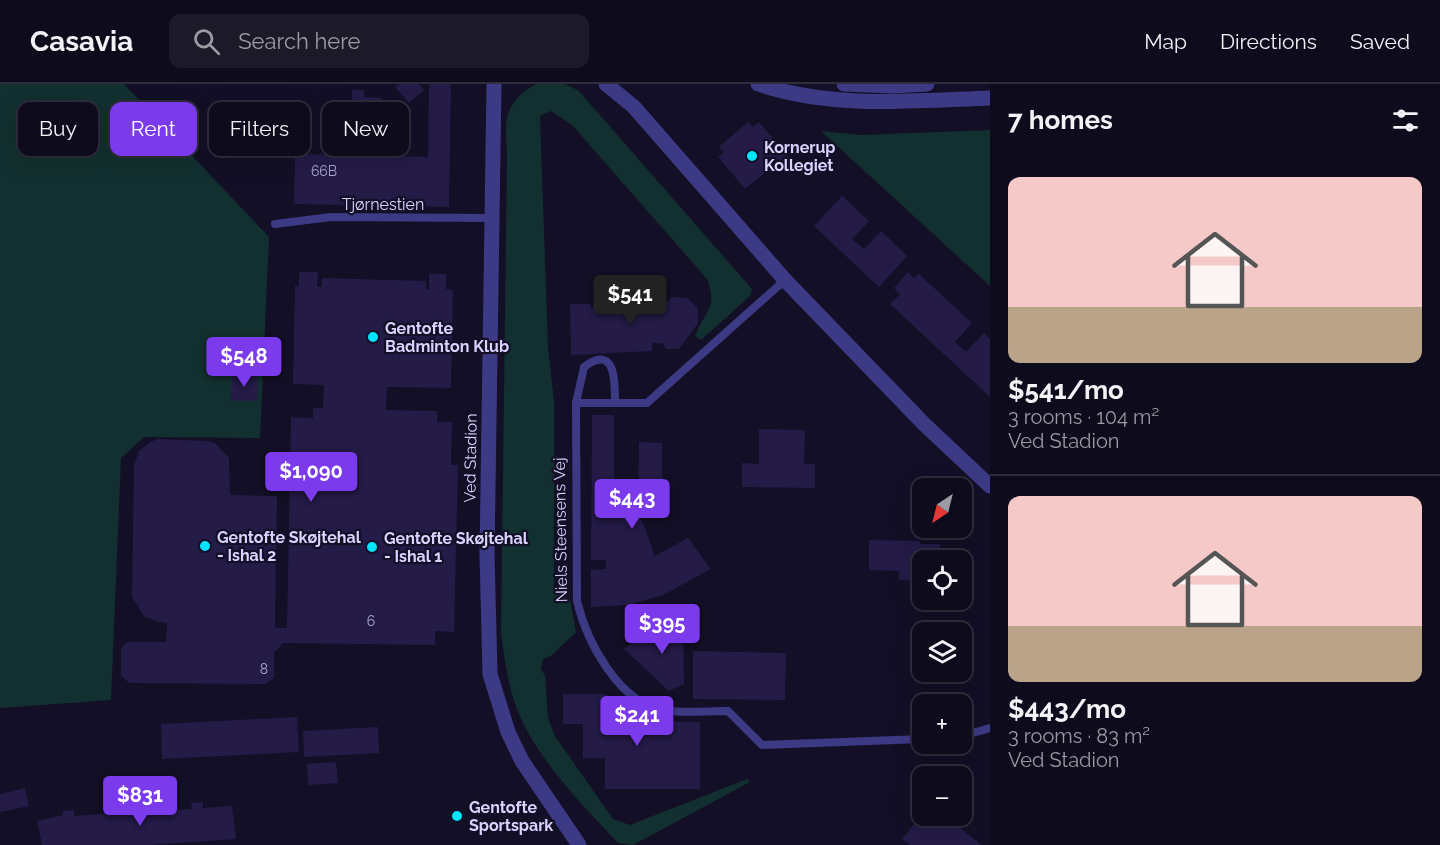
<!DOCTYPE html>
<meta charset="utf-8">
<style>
:root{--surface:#0e0b1c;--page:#1c1929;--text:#f1f3f6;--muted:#9b9ba3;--line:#2e2b3b;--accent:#7c3aed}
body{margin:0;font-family:Raleway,sans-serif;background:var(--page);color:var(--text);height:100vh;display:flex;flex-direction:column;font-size:22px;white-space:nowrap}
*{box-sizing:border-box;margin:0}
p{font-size:20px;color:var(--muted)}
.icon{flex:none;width:33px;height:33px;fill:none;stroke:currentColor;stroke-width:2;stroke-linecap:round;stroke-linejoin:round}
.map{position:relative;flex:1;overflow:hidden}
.sheet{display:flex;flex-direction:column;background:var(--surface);width:450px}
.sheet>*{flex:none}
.banner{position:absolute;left:18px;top:18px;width:570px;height:54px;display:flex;gap:12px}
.needle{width:39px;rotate:215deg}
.tools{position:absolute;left:912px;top:394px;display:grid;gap:12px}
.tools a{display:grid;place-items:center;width:60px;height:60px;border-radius:12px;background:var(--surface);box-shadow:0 6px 24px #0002,0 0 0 2px var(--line);font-size:30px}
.price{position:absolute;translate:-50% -51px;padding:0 14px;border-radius:6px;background:var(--accent);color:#fff;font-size:20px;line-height:39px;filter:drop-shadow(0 2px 3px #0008)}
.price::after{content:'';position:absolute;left:50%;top:36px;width:18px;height:14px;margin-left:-9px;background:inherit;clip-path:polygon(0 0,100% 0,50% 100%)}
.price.on{background:#222;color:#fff}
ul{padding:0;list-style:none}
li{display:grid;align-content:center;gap:12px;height:318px;padding:0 18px}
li+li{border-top:2px solid var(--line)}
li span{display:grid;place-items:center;height:186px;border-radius:12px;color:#555}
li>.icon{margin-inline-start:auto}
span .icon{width:108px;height:108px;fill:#fffc;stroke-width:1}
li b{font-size:26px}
h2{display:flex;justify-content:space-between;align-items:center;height:72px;padding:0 18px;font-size:26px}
.tag{padding:0 21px;border-radius:12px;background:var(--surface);box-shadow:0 6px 24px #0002,0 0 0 2px var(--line);font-size:21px;line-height:54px}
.tag.on{background:var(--accent);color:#fff}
header{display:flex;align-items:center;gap:36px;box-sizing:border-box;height:84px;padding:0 30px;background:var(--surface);border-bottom:2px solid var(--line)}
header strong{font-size:28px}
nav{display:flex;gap:33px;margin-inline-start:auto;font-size:21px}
.search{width:420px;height:54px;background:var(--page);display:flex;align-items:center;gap:15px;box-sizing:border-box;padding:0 21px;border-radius:12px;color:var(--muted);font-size:22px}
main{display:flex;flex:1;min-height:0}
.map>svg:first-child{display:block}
.green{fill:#12302f}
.building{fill:#241b47}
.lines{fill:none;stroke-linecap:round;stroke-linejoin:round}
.service{stroke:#3d3a85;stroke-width:8}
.minor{stroke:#3d3a85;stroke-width:15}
.tertiary{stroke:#3d3a85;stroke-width:15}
.poi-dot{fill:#00e5ff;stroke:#130f26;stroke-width:2}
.labels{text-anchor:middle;stroke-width:4.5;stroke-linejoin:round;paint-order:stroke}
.number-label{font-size:14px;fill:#aca6d1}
.poi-label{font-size:16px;font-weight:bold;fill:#d9d4ff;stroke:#130f26;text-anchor:start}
.street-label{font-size:16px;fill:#d9d4ff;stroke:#130f26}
</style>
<header>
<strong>Casavia</strong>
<div class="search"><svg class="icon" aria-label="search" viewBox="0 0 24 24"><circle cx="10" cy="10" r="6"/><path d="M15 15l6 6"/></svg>Search here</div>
<nav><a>Map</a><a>Directions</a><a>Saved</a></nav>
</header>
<main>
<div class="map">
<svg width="990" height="761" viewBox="0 0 990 761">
<rect width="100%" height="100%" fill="#130f26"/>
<g class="green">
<path d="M0,0H124L269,153L260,354L144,353L121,374L111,616L0,624Z"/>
<path d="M536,0H564L578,6L752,205L750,212L701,256L695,252C705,226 718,225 707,195L572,41L551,27L540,32L548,263L554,317V504L570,515L576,548L551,572L543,575L541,585L545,592L548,634L555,652L613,735L630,741L747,695L750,698L633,761L618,759C584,723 538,676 519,630C508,604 505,577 501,549L507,71C505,36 502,20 536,0Z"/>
<path d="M990,46V202L821,47L861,51Z"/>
</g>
<g class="building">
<path d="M399,0H419L424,6L409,19L395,3Z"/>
<path d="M429,0H451L449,123L294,120L295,70L350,71L352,6H364V13L382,14L381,72L428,73Z"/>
<path d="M748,38L753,43L759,38L787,71L745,105L718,73L724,68L719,63Z"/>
<path d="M842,112L869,137L852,155L864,165L881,147L907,172L879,203L814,142Z"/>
<path d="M299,188H318L317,203H322V194L426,197V205H429V190H446V205L453,206L451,304L387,303L386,326L437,327V338H452L451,381H458L454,548L435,547V561L283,559L274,569V594L266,600L129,599L121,591V566L124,560L129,558H166L167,539L158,538L144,532L132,513L134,381L139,367L150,358L158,355L208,357L215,359L229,374L230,411L277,412L275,544H287L291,333L313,334V324H323L324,301L293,300L295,202H299Z"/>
<path d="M908,188L914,194L919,190L972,239L955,258L966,268L984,249L990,255V313L890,220L900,210L894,204Z"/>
<path d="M630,211H643L650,223H652V228L662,229V225L672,213L687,214L698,224V239L679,265H666L662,259H652V267L571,271L570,220H591V223H600V219L605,213L618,214L624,218Z"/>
<path d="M232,291H258L257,317H231Z"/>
<path d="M592,331H614V418L638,419L639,358L662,359V430L636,429V434H641L655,472L688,454L711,485L663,511L628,521L591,523V486L606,485V476H591Z"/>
<path d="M759,345L805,346L804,380H815V404L742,403V379L759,380Z"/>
<path d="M869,456L920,457V460H940V477H922V497L899,496V487L869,486Z"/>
<path d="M683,540L684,600L669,607L624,565L651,547Z"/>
<path d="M693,567L786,569L785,616L693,615Z"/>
<path d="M563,610H607V637L700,638V705H605V674H583V640H563Z"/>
<path d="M297,633L299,668L162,675L161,640Z"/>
<path d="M378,643L379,669L304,673L303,647Z"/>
<path d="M336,678L338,699L308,701L307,680Z"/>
<path d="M25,704L29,722L0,728V710Z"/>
<path d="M203,718V724L232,722L236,755L149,761H42L37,737L63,731L62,727L74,726V732L127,728L126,723L138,722L137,728L192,725L191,719Z"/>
<path d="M921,732H946L981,761H910L902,755Z"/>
</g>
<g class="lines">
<g class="service">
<path d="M275,140L331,133L491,134"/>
<path d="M785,196L647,319H576L577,517C587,558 619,621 667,627C687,629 708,627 728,627L762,661L922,655"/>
<path d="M576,319L584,283C616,259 615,299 615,319"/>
<path d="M962,652L990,644"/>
</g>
<path class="minor" d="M606,0L634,23L785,196L924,340L990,402"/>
<g class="tertiary">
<path d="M494,0L487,471L490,590L508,648L522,677L579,761"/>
<path d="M758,0C833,25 912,17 990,14"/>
<path d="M844,0L892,2L927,0"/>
</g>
</g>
<g class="poi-dot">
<circle cx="752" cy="72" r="6"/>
<circle cx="373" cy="253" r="6"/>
<circle cx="205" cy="462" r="6"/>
<circle cx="372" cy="463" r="6"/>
<circle cx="457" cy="732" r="6"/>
</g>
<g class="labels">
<g class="number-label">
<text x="324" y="92">66B</text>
<text x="371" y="542">6</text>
<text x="264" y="590">8</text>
</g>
<g class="poi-label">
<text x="764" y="69">Kornerup<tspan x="764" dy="18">Kollegiet</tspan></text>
<text x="385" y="250">Gentofte<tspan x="385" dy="18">Badminton Klub</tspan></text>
<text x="217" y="459">Gentofte Skøjtehal<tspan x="217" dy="18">- Ishal 2</tspan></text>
<text x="384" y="460">Gentofte Skøjtehal<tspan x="384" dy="18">- Ishal 1</tspan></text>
<text x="469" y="729">Gentofte<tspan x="469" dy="18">Sportspark</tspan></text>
</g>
<g class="street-label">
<text x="383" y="126">Tjørnestien</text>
<text transform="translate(470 374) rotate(-89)" y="6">Ved Stadion</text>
<text transform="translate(560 446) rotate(-91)" y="6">Niels Steensens Vej</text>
</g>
</g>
</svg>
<div class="tools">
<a><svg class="needle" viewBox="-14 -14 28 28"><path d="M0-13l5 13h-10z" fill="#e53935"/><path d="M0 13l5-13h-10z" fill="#9b9ba3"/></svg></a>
<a><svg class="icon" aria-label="locate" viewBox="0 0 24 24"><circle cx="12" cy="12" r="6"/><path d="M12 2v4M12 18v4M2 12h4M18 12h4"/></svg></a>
<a><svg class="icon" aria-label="layers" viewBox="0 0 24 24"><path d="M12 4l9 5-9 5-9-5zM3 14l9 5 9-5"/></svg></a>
<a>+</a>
<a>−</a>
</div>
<b class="price on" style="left:630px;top:242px">$541</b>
<b class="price" style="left:244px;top:304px">$548</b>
<b class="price" style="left:311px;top:419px">$1,090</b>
<b class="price" style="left:632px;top:446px">$443</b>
<b class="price" style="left:662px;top:571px">$395</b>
<b class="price" style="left:637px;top:663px">$241</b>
<b class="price" style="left:140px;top:743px">$831</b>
<div class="banner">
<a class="tag">Buy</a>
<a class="tag on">Rent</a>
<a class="tag">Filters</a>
<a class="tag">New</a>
</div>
</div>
<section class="sheet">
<h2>7 homes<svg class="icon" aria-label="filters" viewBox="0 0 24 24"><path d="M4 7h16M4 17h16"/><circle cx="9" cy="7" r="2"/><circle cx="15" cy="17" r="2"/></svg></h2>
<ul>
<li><span style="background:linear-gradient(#f6c9c9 70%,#b9a48a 0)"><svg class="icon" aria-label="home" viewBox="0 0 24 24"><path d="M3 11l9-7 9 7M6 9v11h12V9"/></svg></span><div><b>$541/mo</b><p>3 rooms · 104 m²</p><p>Ved Stadion</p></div></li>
<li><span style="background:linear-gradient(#f6c9c9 70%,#b9a48a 0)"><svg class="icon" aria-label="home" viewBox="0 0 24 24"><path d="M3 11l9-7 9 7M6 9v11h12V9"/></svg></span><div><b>$443/mo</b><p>3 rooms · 83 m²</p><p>Ved Stadion</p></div></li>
</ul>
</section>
</main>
